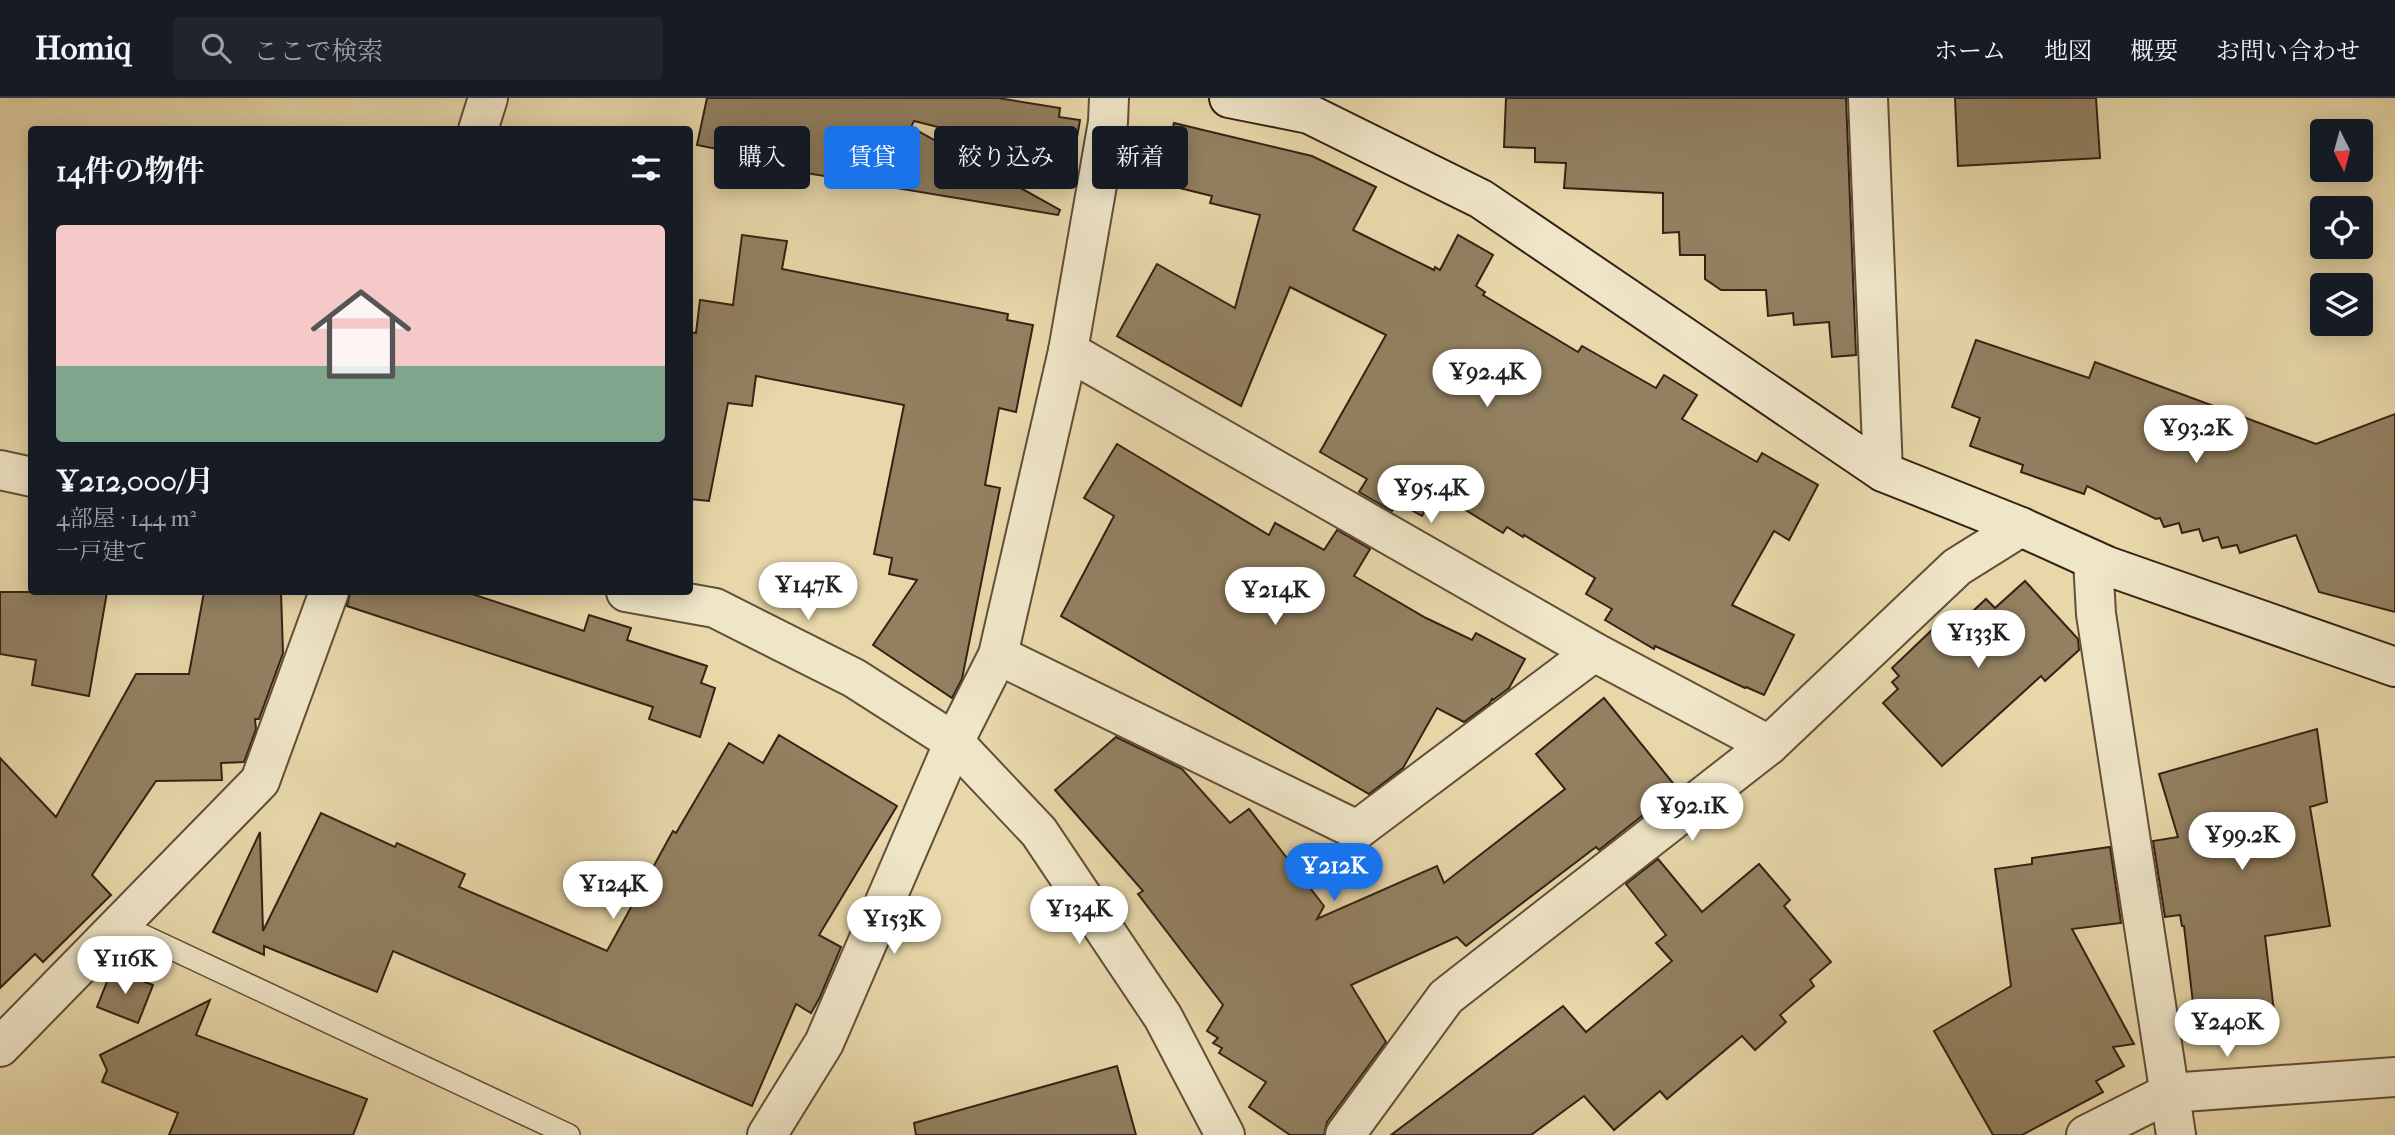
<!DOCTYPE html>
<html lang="ja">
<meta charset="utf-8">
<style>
:root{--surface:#171b24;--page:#20242c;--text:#f1f3f6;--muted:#9ea1a6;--line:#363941;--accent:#1a73e8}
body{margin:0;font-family:"IM FELL French Canon","Noto Serif JP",serif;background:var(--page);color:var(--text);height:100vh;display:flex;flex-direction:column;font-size:26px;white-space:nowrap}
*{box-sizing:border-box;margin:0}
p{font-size:23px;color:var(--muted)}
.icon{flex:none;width:38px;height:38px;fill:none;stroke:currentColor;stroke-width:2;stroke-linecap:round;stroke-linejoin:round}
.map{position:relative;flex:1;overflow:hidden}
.drawer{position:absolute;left:28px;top:28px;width:665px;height:469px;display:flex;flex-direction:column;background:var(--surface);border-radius:7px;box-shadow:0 4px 18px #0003}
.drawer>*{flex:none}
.guide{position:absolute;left:714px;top:28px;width:665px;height:63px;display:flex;gap:14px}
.needle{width:46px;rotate:174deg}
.buttons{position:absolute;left:2310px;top:21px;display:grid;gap:14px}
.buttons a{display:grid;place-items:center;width:63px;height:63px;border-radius:7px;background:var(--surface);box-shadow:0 4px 18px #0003;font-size:35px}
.price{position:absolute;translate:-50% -60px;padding:0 16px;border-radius:24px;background:#fff;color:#222;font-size:23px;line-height:46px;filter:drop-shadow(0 2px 4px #0008)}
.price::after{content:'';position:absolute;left:50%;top:42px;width:21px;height:16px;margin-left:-10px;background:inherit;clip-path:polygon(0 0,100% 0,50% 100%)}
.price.selected{background:var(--accent);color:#fff}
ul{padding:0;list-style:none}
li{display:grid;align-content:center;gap:14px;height:371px;padding:0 28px}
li+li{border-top:2px solid var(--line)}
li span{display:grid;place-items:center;height:217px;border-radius:7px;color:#555}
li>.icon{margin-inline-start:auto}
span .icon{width:126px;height:126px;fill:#fffc;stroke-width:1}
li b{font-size:30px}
h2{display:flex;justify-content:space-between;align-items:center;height:84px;padding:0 28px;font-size:30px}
.pill{padding:0 24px;border-radius:7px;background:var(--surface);box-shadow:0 4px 18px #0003;font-size:24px;line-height:63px}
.pill.selected{background:var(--accent);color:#fff}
header{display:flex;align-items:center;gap:42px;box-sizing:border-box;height:98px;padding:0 35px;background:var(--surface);border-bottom:2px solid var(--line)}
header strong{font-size:33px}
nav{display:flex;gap:38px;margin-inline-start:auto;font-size:24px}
.search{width:490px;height:63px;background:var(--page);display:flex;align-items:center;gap:18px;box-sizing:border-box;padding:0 24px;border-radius:7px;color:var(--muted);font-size:26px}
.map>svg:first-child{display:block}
.building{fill:#928061;stroke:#362114;stroke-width:2}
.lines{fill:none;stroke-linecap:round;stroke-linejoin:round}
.lane-casing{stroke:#624e39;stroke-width:24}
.street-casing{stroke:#624e39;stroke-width:42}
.secondary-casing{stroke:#362114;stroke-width:42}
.lane{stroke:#efe5c7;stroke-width:21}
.street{stroke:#efe5c7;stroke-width:38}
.secondary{stroke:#efe5c7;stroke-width:38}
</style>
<header>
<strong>Homiq</strong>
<div class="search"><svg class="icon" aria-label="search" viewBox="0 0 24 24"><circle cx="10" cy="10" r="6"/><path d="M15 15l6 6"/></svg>ここで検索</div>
<nav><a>ホーム</a><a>地図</a><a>概要</a><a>お問い合わせ</a></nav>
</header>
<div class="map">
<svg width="2395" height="1037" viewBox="0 0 2395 1037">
<rect width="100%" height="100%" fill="#e7d7a9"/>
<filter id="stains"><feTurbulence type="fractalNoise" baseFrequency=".00286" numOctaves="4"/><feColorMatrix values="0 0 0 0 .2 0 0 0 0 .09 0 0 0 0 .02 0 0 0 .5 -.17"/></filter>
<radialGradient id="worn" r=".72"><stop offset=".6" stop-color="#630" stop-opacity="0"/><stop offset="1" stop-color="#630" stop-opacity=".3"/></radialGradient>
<g class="building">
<path d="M707,0H998L1060,10L1059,19L1080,22L1073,63L914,23L911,29L1060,112L1058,117L776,70L778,63L697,47Z"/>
<path d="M1506,0H1846L1856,257L1832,259L1829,224L1794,227L1793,215L1768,218L1766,192H1721L1705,181V157H1680L1679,134L1663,135V95L1564,90L1566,65L1535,64V50L1504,49Z"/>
<path d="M1955,0H2096L2100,60L1958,68Z"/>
<path d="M1174,25L1312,58L1376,89L1353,132L1434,172L1435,169L1440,172L1458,137L1493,157L1476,188L1485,194L1483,197L1578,254L1582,248L1656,290L1664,277L1697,297L1682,321L1757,364L1762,355L1818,387L1789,442L1774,433L1732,507L1794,537L1764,597L1746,589L1745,590L1655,548L1654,551L1605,522L1612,511L1586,496L1595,480L1524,437L1523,439L1507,429L1503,435L1436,394L1422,418L1397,404L1392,413L1359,394L1367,381L1320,354L1386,237L1290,189L1241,308L1117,238L1157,166L1235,210L1260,117L1210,105L1212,98L1159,85Z"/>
<path d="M742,137L787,143L782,171L1008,216L1007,222L1033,227L1016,314L999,310L985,387L1000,390L962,581L952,600L873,547L917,482L889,476L892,460L874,456L904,307L756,278L752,308L728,305L709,403L690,401V234L696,235L700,202L733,207Z"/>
<path d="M1976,242L2089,280L2095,264L2316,346L2395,316V514L2319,494L2296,437L2240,455L2237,447L2222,450L2218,439L2203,443L2199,431L2182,435L2179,425L2164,429L2160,420L2156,421L2087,388L2084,396L2021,374L2023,367L1970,348L1980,320L1952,309Z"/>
<path d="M1117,346L1269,437L1275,425L1324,452L1337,432L1370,451L1354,478L1426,520L1472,542L1476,535L1525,561L1509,590L1493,602L1492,601L1490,605L1464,624L1437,610L1403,670L1369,696L1061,518L1114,418L1084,400Z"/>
<path d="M2025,483L2078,541L2079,552L2045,583L2041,578L1942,668L1883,605L1898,591L1892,584L1899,578L1892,570L1934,530L1944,540L1986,501L1995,510Z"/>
<path d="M0,494H107L89,598L32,587L36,562L0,556Z"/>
<path d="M204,494H281L283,555L259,621H255L256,631L244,664L221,665L222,682L156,683L92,777L111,797L43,864L35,856L0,890V660L56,719L136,576H189Z"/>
<path d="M350,494H466L584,533L589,517L631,530L627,542L707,568L701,585L715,590L700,639L649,621L653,609L347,508Z"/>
<path d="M1604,600L1677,690L1599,752L1596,749L1466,848L1457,839L1351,887L1386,944L1327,1024L1324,1037H1290L1249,1009L1266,984L1219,955L1222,950L1213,945L1218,940L1207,933L1223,907L1138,796L1143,793L1055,692L1116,639L1182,671L1230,725L1249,711L1324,808L1317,821L1437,768L1444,785L1565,691L1536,656Z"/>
<path d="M2317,631L2327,704L2310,709L2330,828L2265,838L2276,930L2197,939L2184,828H2182L2180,817L2165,819L2153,743L2178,739L2159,676Z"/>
<path d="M779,637L897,708L819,837L841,849L820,899L811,915L796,906L752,1008L393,853L377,894L264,848V857L213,834L260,734L263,833L321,715L395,749L397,745L465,776L459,789L607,853L673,733L676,735L729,645L763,665Z"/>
<path d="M2110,749L2121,825L2072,831L2134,946L2113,949L2124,968L2096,983L2103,994L2022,1037H1993L1934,933L2011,888L1995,771L2032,766V760Z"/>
<path d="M1658,761L1702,814L1759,766L1790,802L1784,808L1831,864L1810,882L1814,888L1780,917L1786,924L1755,952L1742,938L1667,1001L1660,993L1614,1032L1584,998L1531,1037H1391L1563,908L1586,934L1672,863L1656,845L1666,837L1626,786Z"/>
<path d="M112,871L153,887L138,925L97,909Z"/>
<path d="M210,902L196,937L367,1001L353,1037H169L178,1015L102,984L107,972L100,957Z"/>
<path d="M1117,968L1136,1037H916L914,1025Z"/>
</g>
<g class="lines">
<g class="lane-casing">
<path id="lane" d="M121,827L569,1037"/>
</g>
<g class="street-casing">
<g id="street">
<path d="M1868,0L1883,374"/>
<path d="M478,32L488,0"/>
<path d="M1068,253L1594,554L1769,647"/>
<path d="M0,372L32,379"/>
<path d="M2093,462L2096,516L2176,1037"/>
<path d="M626,494L715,510L854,580L954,644L1039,734L1163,919L1225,1037"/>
<path d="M998,557L1357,732L1594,554"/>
<path d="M0,949L260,683L329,494"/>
<path d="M767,1037L824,945L954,644L998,557L1068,253L1108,24L1109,0"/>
<path d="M1345,1037L1446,899L1769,647L1957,469L2021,429"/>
<path d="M2086,1037L2169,995L2395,979"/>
</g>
</g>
<g class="secondary-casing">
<path id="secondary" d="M1229,0L1309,16L1481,101L1883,374L2021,429L2107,468L2395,569"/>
</g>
<use href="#lane" class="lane"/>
<use href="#street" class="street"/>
<use href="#secondary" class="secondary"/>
</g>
<rect width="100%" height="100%" filter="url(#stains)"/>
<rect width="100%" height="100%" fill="url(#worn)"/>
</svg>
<div class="buttons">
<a><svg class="needle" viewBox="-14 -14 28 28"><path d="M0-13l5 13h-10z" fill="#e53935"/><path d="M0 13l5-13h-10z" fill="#9ea1a6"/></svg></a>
<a><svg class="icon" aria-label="locate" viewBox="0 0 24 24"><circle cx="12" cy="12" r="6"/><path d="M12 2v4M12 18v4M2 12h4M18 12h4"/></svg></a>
<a><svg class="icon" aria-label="layers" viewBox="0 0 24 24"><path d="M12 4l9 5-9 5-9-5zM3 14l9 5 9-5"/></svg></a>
</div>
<b class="price" style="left:1487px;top:311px">¥92.4K</b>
<b class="price" style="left:2196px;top:367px">¥93.2K</b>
<b class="price" style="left:1431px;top:427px">¥95.4K</b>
<b class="price" style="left:808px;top:524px">¥147K</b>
<b class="price" style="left:1275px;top:529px">¥214K</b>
<b class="price" style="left:1978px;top:572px">¥133K</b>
<b class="price" style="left:1692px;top:745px">¥92.1K</b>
<b class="price" style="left:2242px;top:774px">¥99.2K</b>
<b class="price selected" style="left:1334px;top:805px">¥212K</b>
<b class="price" style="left:613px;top:823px">¥124K</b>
<b class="price" style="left:1079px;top:848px">¥134K</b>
<b class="price" style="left:894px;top:858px">¥153K</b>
<b class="price" style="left:125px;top:898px">¥116K</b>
<b class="price" style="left:2227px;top:961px">¥240K</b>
<div class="guide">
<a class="pill">購入</a>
<a class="pill selected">賃貸</a>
<a class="pill">絞り込み</a>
<a class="pill">新着</a>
</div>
<section class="drawer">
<h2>14件の物件<svg class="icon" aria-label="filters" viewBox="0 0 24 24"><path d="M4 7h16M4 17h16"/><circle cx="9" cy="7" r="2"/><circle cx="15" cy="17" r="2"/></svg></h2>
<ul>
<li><span style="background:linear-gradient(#f6c9c9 65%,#7fa58c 0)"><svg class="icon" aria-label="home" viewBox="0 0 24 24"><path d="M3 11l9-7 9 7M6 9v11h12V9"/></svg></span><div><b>¥212,000/月</b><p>4部屋 · 144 m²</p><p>一戸建て</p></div></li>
</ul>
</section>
</div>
